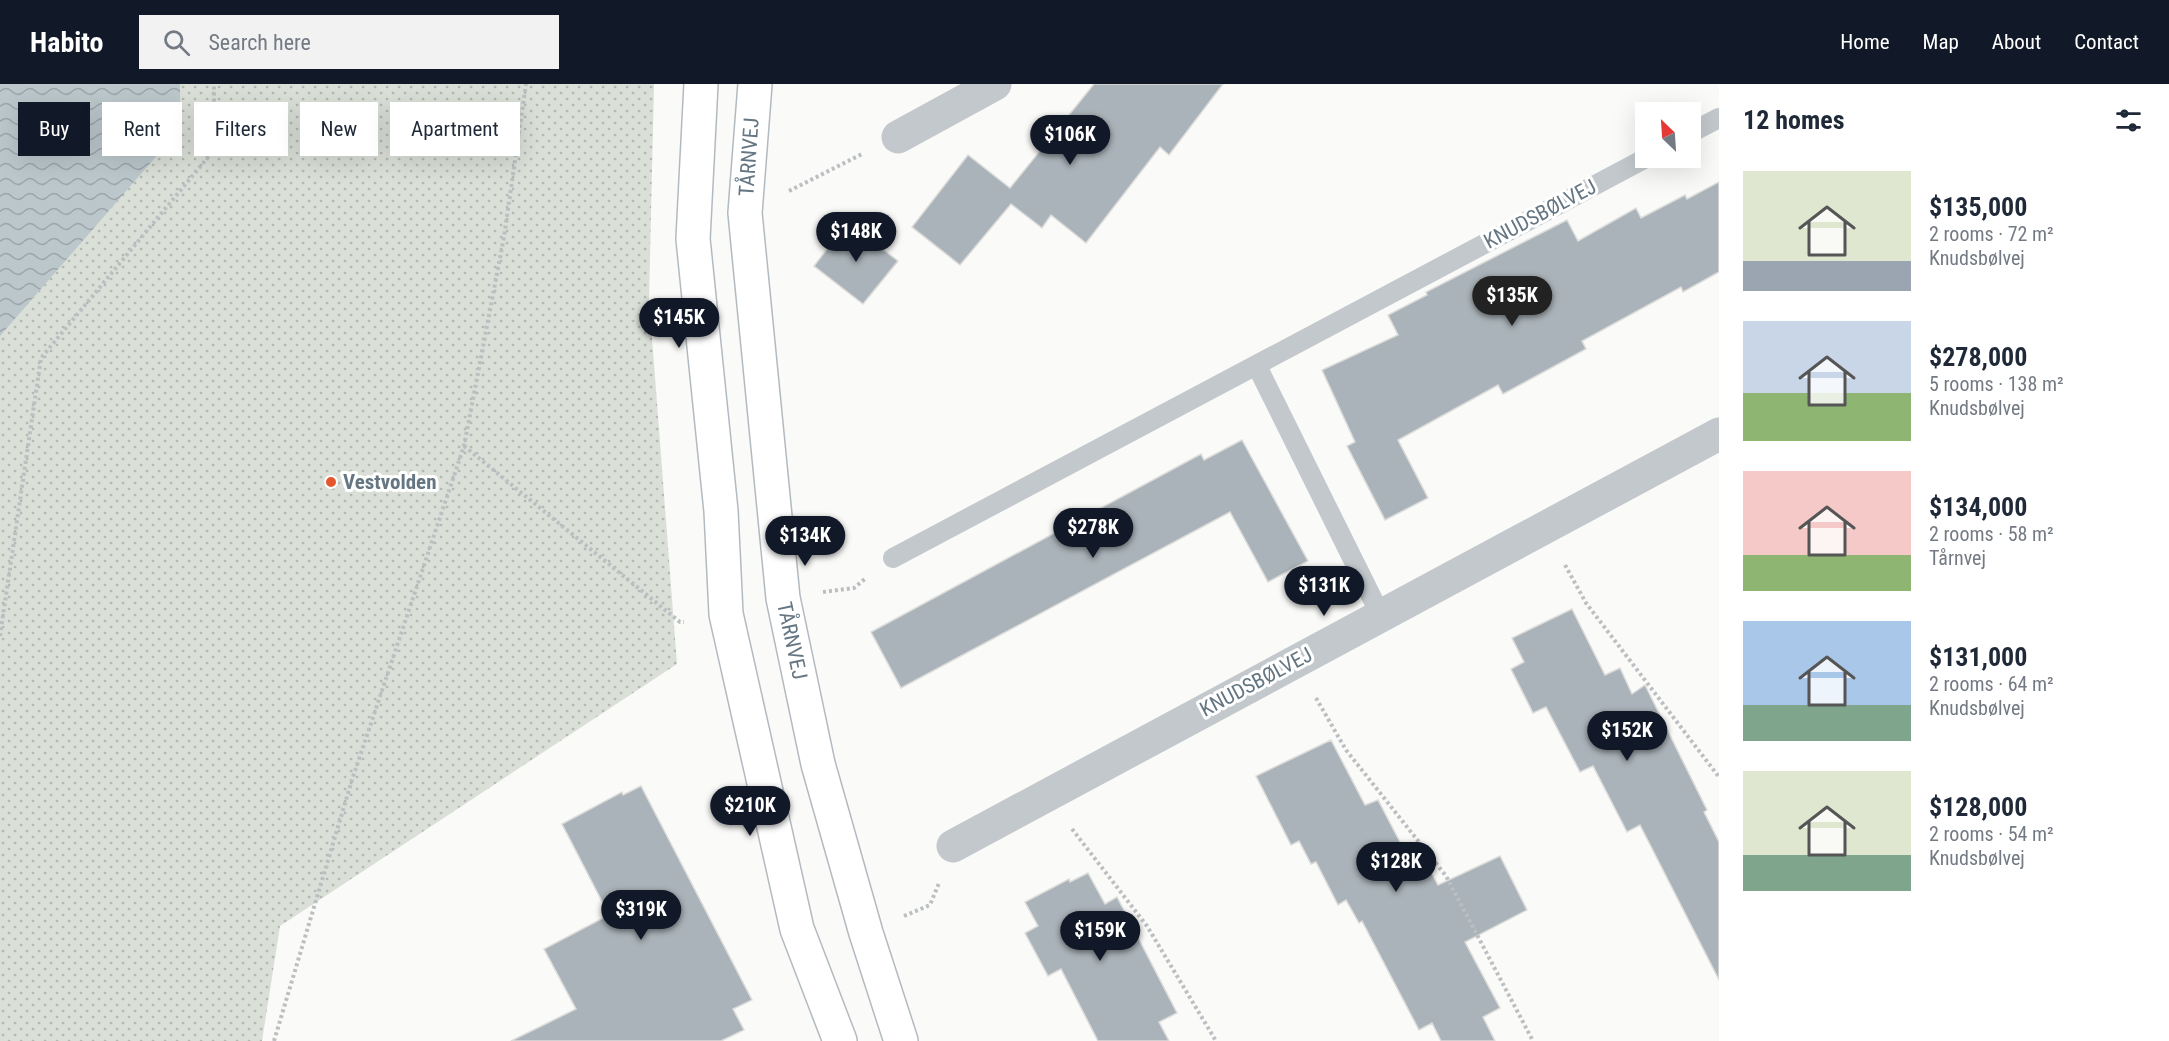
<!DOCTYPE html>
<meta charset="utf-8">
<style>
:root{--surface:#fff;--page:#f2f2f3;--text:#1f2937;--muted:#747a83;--accent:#111827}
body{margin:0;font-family:"Roboto Condensed",sans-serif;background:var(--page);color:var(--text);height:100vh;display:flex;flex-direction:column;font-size:22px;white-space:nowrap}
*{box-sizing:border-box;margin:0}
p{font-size:20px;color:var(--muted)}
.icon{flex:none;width:33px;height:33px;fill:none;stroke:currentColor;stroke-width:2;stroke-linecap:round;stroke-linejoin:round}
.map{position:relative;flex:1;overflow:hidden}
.drawer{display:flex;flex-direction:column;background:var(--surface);width:450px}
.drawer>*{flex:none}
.top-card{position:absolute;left:18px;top:18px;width:570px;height:54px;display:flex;gap:12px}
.needle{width:39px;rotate:335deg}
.tools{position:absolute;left:1635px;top:18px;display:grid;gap:12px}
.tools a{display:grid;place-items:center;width:66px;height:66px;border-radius:0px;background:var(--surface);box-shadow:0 6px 24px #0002;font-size:30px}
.price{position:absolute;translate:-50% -51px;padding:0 14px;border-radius:21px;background:var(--accent);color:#fff;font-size:20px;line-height:39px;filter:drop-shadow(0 2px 3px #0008)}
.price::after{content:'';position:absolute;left:50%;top:36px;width:18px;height:14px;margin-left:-9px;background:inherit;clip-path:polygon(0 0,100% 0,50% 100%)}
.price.current{background:#222;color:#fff}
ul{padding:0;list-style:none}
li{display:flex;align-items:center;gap:18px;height:150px;padding:0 24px}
li span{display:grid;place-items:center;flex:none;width:168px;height:120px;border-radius:0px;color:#555}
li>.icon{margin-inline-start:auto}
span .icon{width:72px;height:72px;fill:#fffc;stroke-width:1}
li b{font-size:26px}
h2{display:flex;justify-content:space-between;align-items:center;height:72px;padding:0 24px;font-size:26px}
.pill{padding:0 21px;border-radius:0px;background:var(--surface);box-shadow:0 6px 24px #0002;font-size:21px;line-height:54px}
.pill.current{background:var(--accent);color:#fff}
header{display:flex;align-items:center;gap:36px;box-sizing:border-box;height:84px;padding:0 30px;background:var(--accent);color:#fff}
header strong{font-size:28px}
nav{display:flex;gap:33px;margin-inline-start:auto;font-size:21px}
.search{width:420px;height:54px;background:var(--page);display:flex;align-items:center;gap:15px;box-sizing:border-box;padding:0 21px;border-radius:0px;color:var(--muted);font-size:22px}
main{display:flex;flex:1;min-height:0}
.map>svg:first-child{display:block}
.green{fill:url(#green-dots)}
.water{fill:url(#water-waves)}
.building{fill:#aab3b9;stroke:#dcdcda;stroke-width:1.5}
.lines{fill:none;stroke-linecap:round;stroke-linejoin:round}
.secondary-casing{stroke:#b3babf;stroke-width:36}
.path{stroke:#bbbfc2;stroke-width:4;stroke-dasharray:3 3;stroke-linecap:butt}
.lane{stroke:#c3c8cc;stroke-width:20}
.street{stroke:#c3c8cc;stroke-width:33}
.secondary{stroke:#fff;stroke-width:33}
.poi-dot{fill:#e4572e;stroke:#fff;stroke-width:2}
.labels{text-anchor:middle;stroke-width:6;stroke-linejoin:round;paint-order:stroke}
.street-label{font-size:21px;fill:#657683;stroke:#fff}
.poi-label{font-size:21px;font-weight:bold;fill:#657683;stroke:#fff;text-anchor:start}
</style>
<header>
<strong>Habito</strong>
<div class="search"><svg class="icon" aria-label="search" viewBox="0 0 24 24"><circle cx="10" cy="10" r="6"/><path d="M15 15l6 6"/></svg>Search here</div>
<nav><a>Home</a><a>Map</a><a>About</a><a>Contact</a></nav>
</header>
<main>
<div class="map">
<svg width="1719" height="957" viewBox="0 0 1719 957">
<defs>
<pattern id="green-dots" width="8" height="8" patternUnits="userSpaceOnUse" patternTransform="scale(1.5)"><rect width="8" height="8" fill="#dadfd7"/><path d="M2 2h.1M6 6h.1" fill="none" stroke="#b4b9b4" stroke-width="1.8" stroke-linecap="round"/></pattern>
<pattern id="water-waves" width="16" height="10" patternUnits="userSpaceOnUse" patternTransform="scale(1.5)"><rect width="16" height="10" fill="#bbc7cb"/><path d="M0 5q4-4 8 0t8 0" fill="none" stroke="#9ca6aa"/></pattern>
</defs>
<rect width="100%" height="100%" fill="#fafaf8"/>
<path class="green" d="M0,0H654L649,215L677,580L280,842L262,957H0Z"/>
<path class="water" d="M0,0H180V45L0,252Z"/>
<g class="building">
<path d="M1094,0H1223L1169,71L1160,63L1086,159L1051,131L1042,144L1011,120L960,181L912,143L968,71L1010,104Z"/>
<path d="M1719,98V188L1683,208L1681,203L1582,257L1586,265L1503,310L1498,301L1398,356L1428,414L1385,436L1347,362L1355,358L1322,286L1398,251L1388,231L1427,211L1426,208L1567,136L1578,157L1636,124L1641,134L1685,111L1687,115Z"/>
<path d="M848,138L898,177L863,220L814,182Z"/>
<path d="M1242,356L1308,477L1268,498L1230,428L901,604L871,548L1201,370L1204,376Z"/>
<path d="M1572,525L1605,591L1620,584L1632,610L1645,601L1707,726L1704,728L1719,758V896L1640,741L1627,748L1593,682L1580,688L1546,623L1533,629L1511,585L1524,578L1512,554Z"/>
<path d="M1331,656L1365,721L1378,716L1412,781L1424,775L1438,801L1500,772L1527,826L1465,858L1500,924L1483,933L1495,957H1441L1432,939L1419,946L1362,837L1359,839L1346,816L1338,821L1316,778L1311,780L1299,757L1291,761L1256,692Z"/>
<path d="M641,702L752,916L733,925L744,946L721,957H511L576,925L544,865L609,831L562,740L622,708L623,711Z"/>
<path d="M1088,789L1105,820L1117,813L1177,929L1159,938L1169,957H1098L1061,885L1048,892L1025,849L1038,842L1025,818L1069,795L1070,798Z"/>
</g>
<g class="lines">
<g class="secondary-casing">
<g id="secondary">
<path d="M701,0L693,155L721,427L726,530L797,845L840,957"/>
<path id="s1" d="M755,0L745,129L783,514L818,680L866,849L901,957"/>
</g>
</g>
<g class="path">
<path d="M789,107L862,70"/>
<path d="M464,362L680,538H684"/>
<path d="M1565,481L1586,519L1719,693"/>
<path d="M823,508L854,504L866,494"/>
<path d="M0,552L41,274L214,66V0"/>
<path d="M1316,614L1346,666L1446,792L1533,957"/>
<path d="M1072,745L1147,842L1216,957"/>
<path d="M904,832L930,821L939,799"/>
<path d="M274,957L352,696L464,362L504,153L526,0"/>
</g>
<g class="lane">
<path d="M1690,49L1719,34"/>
<path d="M1257,282L1381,532"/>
<path d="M893,474L1646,74"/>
</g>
<g class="street">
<path d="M898,53L995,0"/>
<path d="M953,762L1719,350"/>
</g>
<use href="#secondary" class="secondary"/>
</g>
<circle class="poi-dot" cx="331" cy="398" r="6"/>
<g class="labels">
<g class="street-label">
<text transform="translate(749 73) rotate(-86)" y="7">TÅRNVEJ</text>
<text transform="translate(1540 130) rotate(-28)" y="7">KNUDSBØLVEJ</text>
<text dy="7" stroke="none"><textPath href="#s1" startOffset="560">TÅRNVEJ</textPath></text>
<text transform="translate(1256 598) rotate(-28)" y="7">KNUDSBØLVEJ</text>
</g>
<g class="poi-label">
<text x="343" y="405">Vestvolden</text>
</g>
</g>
</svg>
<div class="tools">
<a><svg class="needle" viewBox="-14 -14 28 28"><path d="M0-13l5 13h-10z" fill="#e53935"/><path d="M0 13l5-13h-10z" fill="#747a83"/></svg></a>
</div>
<b class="price" style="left:1070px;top:82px">$106K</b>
<b class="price" style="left:856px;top:179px">$148K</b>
<b class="price current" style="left:1512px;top:243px">$135K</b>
<b class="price" style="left:679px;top:265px">$145K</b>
<b class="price" style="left:1093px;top:475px">$278K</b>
<b class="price" style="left:805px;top:483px">$134K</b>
<b class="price" style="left:1324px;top:533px">$131K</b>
<b class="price" style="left:1627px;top:678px">$152K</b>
<b class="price" style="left:750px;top:753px">$210K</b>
<b class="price" style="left:1396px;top:809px">$128K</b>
<b class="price" style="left:641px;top:857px">$319K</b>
<b class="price" style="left:1100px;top:878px">$159K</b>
<div class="top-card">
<a class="pill current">Buy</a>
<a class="pill">Rent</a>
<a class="pill">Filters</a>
<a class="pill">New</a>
<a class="pill">Apartment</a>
</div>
</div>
<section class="drawer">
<h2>12 homes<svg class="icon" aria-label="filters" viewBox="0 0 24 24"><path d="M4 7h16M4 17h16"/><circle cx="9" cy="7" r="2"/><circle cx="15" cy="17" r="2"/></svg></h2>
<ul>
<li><span style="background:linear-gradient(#dfe7d0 75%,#9aa5b1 0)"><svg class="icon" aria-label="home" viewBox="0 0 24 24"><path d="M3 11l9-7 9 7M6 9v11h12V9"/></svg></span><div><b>$135,000</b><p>2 rooms · 72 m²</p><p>Knudsbølvej</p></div></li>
<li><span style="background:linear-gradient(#c9d6e8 60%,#8fb573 0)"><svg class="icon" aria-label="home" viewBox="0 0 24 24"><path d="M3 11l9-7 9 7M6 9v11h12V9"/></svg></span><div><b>$278,000</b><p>5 rooms · 138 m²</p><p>Knudsbølvej</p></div></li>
<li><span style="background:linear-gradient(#f6c9c9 70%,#8fb573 0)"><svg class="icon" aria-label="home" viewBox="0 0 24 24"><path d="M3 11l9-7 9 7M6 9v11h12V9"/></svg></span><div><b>$134,000</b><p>2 rooms · 58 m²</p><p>Tårnvej</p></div></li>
<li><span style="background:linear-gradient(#a9c7e8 70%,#7fa58c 0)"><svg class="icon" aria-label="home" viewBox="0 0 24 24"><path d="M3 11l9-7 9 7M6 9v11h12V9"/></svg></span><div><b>$131,000</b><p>2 rooms · 64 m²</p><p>Knudsbølvej</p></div></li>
<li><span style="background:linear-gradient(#dfe7d0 70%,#7fa58c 0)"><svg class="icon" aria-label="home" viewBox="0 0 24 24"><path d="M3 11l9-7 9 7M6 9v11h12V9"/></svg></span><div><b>$128,000</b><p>2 rooms · 54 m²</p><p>Knudsbølvej</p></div></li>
</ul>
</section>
</main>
